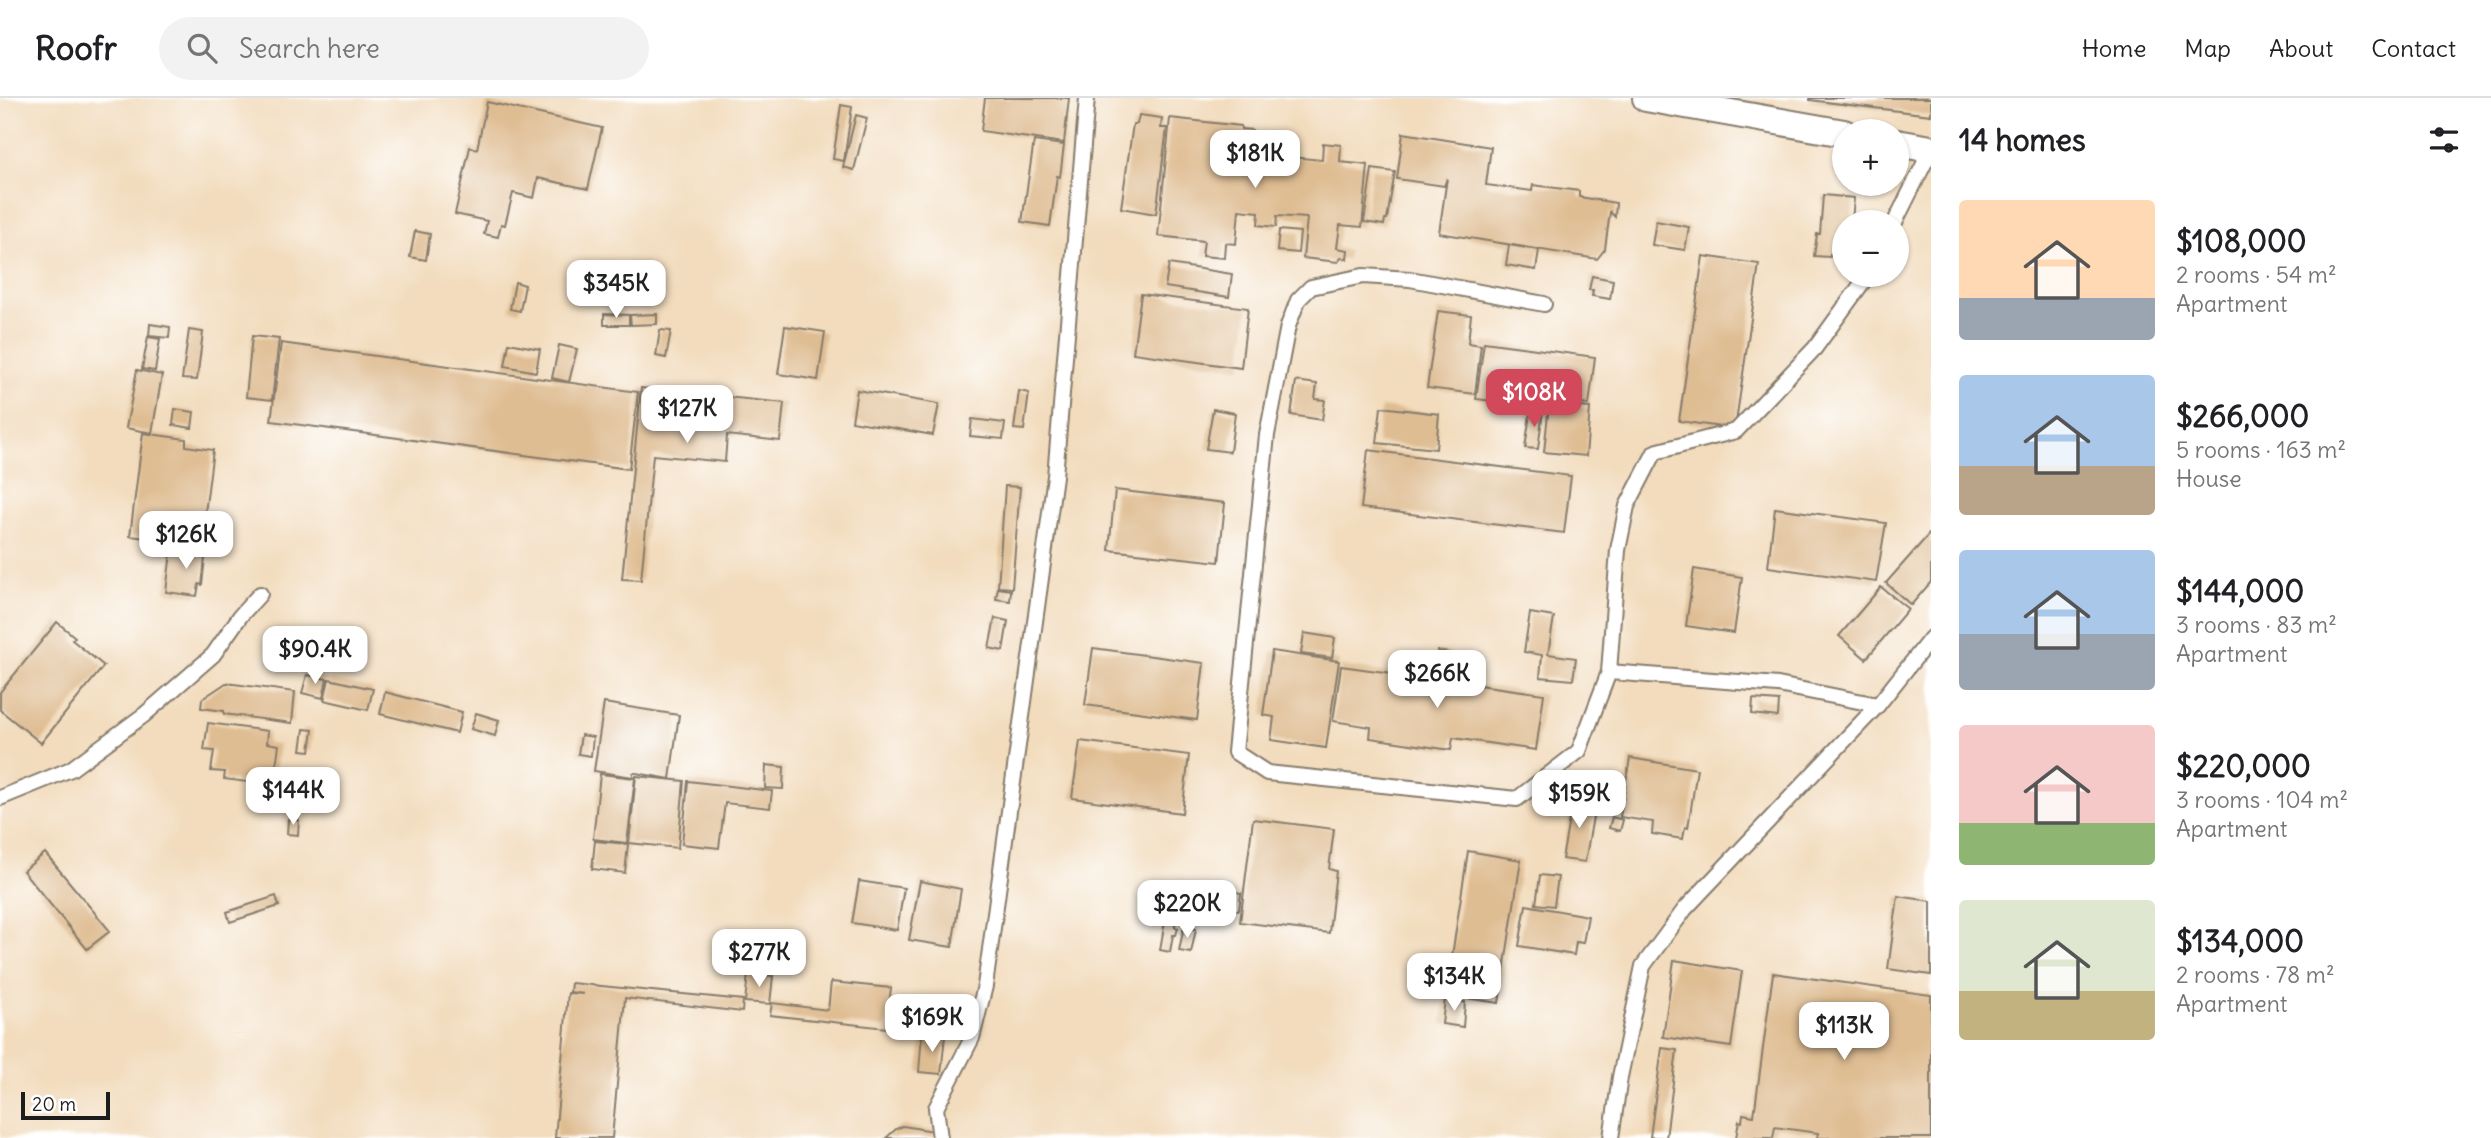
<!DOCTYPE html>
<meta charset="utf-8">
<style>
:root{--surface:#fff;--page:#f2f2f2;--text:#202124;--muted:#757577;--line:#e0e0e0;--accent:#d1495b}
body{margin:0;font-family:Delius,sans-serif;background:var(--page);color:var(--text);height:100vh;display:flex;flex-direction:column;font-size:26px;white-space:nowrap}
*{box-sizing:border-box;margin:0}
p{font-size:23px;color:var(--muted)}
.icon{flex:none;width:38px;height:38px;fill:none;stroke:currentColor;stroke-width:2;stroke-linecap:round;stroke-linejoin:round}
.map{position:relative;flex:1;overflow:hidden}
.side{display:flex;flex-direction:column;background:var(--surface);width:560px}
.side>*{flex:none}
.fabs{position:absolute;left:1832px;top:21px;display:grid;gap:14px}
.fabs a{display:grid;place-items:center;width:77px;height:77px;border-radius:50%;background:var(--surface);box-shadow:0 2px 5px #0004;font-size:35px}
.scale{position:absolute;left:21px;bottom:18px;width:89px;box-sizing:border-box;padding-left:7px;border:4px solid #1c1c1c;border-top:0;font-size:19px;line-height:24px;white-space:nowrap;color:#1c1c1c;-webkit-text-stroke:5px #fff;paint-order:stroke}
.price{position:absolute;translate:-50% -60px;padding:0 16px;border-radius:14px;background:#fff;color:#222;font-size:23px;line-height:46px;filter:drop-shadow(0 2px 4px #0008)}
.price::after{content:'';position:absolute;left:50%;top:42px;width:21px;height:16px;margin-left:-10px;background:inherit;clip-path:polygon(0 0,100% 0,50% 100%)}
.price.active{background:var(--accent);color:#fff}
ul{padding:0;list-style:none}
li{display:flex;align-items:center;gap:21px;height:175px;padding:0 28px}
li span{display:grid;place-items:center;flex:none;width:196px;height:140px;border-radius:7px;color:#555}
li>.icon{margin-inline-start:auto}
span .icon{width:84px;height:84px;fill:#fffc;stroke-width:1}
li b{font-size:30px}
h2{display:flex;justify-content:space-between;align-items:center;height:84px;padding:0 28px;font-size:30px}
header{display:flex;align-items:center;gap:42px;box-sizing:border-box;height:98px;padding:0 35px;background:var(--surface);border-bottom:2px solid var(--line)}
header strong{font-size:33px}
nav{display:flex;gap:38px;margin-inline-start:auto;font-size:24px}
.search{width:490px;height:63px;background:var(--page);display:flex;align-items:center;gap:18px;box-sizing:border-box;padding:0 24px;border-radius:38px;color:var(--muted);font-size:26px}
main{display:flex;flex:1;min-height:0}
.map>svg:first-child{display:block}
.building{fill:#dfbd93}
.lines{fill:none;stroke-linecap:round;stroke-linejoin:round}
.lane-casing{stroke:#877c6c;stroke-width:18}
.street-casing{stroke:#877c6c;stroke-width:30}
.lane{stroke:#fff;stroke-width:14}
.street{stroke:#fff;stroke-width:26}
</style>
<header>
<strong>Roofr</strong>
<div class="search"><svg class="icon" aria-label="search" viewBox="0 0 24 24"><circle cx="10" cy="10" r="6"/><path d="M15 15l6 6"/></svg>Search here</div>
<nav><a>Home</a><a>Map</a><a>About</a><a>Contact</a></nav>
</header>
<main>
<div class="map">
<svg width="1931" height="1040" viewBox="0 0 1931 1040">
<rect width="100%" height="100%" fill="#fff"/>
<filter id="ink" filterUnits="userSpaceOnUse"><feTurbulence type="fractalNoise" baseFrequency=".0143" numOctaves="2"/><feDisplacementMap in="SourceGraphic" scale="14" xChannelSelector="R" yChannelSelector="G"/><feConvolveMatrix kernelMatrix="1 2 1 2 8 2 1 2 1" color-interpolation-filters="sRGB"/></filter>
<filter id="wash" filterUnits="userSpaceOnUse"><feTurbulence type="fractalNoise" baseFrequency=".00686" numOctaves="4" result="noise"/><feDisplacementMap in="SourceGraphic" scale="28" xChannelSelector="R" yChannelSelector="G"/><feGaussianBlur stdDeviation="1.57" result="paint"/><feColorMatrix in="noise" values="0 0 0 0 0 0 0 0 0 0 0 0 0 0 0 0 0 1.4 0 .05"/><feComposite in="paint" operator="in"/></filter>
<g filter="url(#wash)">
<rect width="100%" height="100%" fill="#f2dcbd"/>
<g id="blocks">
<g class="building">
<path d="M985,0H1069L1064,45L981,33Z"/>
<path d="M1810,0H1931V17L1810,2Z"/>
<path d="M487,4L602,30L588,91L538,80L534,100L513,95L505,127L501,126L498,139L484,136L487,123L455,116L470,49L477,51Z"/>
<path d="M841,7L852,9L844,63L833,61Z"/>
<path d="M856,17L867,20L854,72L843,69Z"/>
<path d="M1139,17L1162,20L1161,30H1167L1156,116L1121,110L1133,26H1137Z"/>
<path d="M1170,20L1241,28V31L1252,32L1250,55L1322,62L1323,45L1341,47L1340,64L1368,67L1362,129L1340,127L1337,150L1348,152L1347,161L1341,160L1338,164L1303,160L1307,120L1277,118L1276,129L1258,127L1259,114L1239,112L1236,146L1225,145L1224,160L1202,158L1204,143L1158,138Z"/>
<path d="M1403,35L1491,49L1486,87L1532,93L1533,87L1579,93V99L1616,105L1615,119L1610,114L1605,151L1597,161L1439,135L1447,80L1444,88L1397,81Z"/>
<path d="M1034,43L1064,47L1060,79L1057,78L1050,128L1022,124Z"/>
<path d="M1253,45L1267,47L1265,56L1252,53Z"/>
<path d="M1372,71L1395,74L1387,121H1385L1384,127L1364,124Z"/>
<path d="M1823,97L1854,100L1852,124H1844V157L1830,156V159L1814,158L1817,136H1820Z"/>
<path d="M1656,123L1689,129L1685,152L1652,147Z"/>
<path d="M1279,132L1300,134L1298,155L1277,153Z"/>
<path d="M415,133L430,136L426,162L410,159Z"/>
<path d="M1509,147L1539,152L1536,172L1506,167Z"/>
<path d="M1703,158L1759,166L1735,331L1679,323Z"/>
<path d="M1169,166L1232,176L1229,199L1165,189Z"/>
<path d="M1592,178L1613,182L1610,201L1592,198L1593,192H1589Z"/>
<path d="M515,184L525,187L520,213L510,211Z"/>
<path d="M1141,196L1248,210L1241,270L1133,255Z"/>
<path d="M1438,213L1471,217L1468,245L1481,247L1475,296L1427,290Z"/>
<path d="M604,216L629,217V227H604Z"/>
<path d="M657,216V226L631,227L630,217Z"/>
<path d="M150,226L170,229L169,240L149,238Z"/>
<path d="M785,228L825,234L818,282L778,276Z"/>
<path d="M189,232L203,234L197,282L182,281Z"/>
<path d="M660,232L671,233L666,260L656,258Z"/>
<path d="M252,238L279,241L272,302L246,299Z"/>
<path d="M148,239L160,241L155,273L142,271Z"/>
<path d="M1484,244L1595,259L1589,307L1548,302L1547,310L1476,301Z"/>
<path d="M281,245L638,294L629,371L271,323Z"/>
<path d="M509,245L540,251L536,274L505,268Z"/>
<path d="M559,247L577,251L569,284L552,280Z"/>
<path d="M137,272L162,277L152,335L126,330Z"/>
<path d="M1296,283L1317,286L1315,301L1325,302L1322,322L1291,317Z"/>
<path d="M641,290L784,305L780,343L727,337L725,364L653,357L641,482L622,481Z"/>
<path d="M857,292L939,306L933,337L852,323Z"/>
<path d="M1019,293L1029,295L1024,332L1014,331Z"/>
<path d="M1549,306L1590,310L1586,358L1544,354Z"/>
<path d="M1381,309L1439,316L1436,351L1377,345Z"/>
<path d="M1531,310L1543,312L1538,351L1525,350Z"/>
<path d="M175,311L194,314L192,330L173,327Z"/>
<path d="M1213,311L1235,315L1230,354L1206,351Z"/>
<path d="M972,321L1005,325L1003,341L970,338Z"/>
<path d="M143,335L186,341V348L213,352L201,447L130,438Z"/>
<path d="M1368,352L1571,378L1564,435L1361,410Z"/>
<path d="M1005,388L1020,389L1012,490L998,489Z"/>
<path d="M1115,392L1225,405L1219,464L1109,452Z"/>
<path d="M1775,410L1886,425L1876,484L1768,469Z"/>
<path d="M1931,434V484L1911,507L1886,485Z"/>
<path d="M172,447L203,451L202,460H205L202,487L199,486L197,498L166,494Z"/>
<path d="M1694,471L1742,479L1734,535L1686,528Z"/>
<path d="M1881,489L1908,511L1866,561L1839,538Z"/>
<path d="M998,490L1011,492L1010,503L996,501Z"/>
<path d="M1530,515L1554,519L1548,556L1576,560L1573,582L1540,579L1542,557L1524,554Z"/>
<path d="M995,520L1008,523L1003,553L989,550Z"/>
<path d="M57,524L75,539L72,542L104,568L41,645L0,612V594Z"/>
<path d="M1304,535L1335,540L1332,560L1301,556Z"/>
<path d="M1093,550L1204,565L1197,622L1085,607Z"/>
<path d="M1272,553L1339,563L1326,650L1271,642L1274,619L1263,617Z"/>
<path d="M1438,553L1453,556L1459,563L1457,570L1454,574L1438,572L1437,580L1421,577L1422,570L1436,572Z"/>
<path d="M1471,557L1479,558L1477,577L1463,573L1465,559L1471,560Z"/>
<path d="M1341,568L1544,596L1536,652L1453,640L1451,652L1370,640L1371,629L1333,623Z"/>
<path d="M307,577L327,581L323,600L302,595Z"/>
<path d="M329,581L373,591L368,612L324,602Z"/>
<path d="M226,585L295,594L292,625L224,616V613L201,610L202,601Z"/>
<path d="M385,594L462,614L457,635L380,616Z"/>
<path d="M1753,601L1779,603L1778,619L1752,616Z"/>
<path d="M604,605L679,617L670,681L636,675H633V679L594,673Z"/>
<path d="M476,615L499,622L495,638L471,631Z"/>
<path d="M208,625L268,633L267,645L279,647L275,675L263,674L262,682L255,681L254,685L224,681L225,674L211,673L214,653L204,652Z"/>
<path d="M304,631L313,632L310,653L301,652Z"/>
<path d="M581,637L593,639L591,658L578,656Z"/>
<path d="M1080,643L1189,657L1182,715L1072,700Z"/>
<path d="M1630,660L1697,671L1688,730L1685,729L1683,741L1652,736L1653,724L1620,719Z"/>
<path d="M766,667L784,669L783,691L765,690Z"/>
<path d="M600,676L635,680L627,745L593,741Z"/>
<path d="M636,678L684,683L678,750L629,745Z"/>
<path d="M688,683L772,693L770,710L725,705L719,750L682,746Z"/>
<path d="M1573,699L1596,702L1585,764L1562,761Z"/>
<path d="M1612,719L1623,722L1620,733L1609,730Z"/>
<path d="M288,721L299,722L298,737L287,736Z"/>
<path d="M1253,721L1334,731L1329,771L1336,773L1329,835L1240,824Z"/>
<path d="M595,743L628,746L625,775L592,771Z"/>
<path d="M1468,753L1521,762L1499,905L1446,897Z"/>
<path d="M45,755L110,833L87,851L23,773Z"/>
<path d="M1540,777L1558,779L1554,808L1536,806Z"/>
<path d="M859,783L904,790L897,832L852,825Z"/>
<path d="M920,783L961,791L952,849L909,842Z"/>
<path d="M1230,793L1241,795L1239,812L1228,811Z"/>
<path d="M1173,796L1188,799L1186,809L1171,806Z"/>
<path d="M276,798L279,808L230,824L227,814Z"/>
<path d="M1898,798L1931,803V877L1888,871Z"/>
<path d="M1526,807L1588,818L1583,845L1576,844L1574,857L1519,848Z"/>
<path d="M1165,823L1175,825V829L1178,830L1176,837H1173L1170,854L1160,852Z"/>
<path d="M1184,828L1196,831L1191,855L1179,853Z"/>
<path d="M1674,862L1742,873L1731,949L1663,939Z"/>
<path d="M1773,875L1931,897V1040H1817L1818,1035L1775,1029L1773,1040H1736L1739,1023L1742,1024L1743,1016L1754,1018Z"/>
<path d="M748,876L773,878L770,906L745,904Z"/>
<path d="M831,884L891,890L886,930L770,917L772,905L828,912Z"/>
<path d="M571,885L743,902L742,914L625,900L612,1040H555L568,895L584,896L570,894Z"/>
<path d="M1445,901L1465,904L1463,929L1442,926Z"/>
<path d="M922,936L945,938L941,976L919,974Z"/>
<path d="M1662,950L1677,952L1666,1040L1650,1039Z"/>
<path d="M903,1028L934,1033L933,1040H886L896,1031Z"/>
</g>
</g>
</g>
<g filter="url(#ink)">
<use href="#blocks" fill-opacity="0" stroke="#877c6c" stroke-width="2"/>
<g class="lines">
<g class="lane-casing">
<g id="lane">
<path d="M1895,124L1931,52"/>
<path d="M1544,206L1410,181L1363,178L1311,189L1298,202L1288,228L1267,337L1235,654L1267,675L1517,701L1579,653L1609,574L1618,452L1627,408L1655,354L1736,333L1815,250L1868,177"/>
<path d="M1609,574L1778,587L1878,607"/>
<path d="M0,700L71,671L144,617L213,557L241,517L260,496"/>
<path d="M940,1040L936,1010L972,940L985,888L1055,378L1087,0"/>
<path d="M1611,1040L1620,979L1643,868L1685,811L1878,607L1931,540"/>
</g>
</g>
<g class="street-casing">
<g id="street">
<path d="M1646,0L1844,35"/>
<path d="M1897,45L1931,51"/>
</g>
</g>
<use href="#lane" class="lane"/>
<use href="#street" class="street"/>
</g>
</g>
</svg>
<div class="fabs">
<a>+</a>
<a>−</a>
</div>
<div class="scale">20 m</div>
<b class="price" style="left:1255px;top:92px">$181K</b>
<b class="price" style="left:616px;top:222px">$345K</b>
<b class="price active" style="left:1534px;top:331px">$108K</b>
<b class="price" style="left:687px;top:347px">$127K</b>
<b class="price" style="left:186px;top:473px">$126K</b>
<b class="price" style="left:315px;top:588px">$90.4K</b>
<b class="price" style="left:1437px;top:612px">$266K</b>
<b class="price" style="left:293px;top:729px">$144K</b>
<b class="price" style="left:1579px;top:732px">$159K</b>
<b class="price" style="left:1187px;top:842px">$220K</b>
<b class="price" style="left:759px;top:891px">$277K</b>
<b class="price" style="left:1454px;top:915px">$134K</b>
<b class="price" style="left:932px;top:956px">$169K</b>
<b class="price" style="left:1844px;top:964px">$113K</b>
</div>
<section class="side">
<h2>14 homes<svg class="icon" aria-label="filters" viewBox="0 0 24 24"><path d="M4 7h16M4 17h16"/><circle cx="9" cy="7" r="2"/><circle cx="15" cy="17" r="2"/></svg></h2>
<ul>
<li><span style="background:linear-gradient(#ffd9b3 70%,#9aa5b1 0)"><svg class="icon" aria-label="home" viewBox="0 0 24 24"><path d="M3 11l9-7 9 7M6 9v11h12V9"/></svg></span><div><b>$108,000</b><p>2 rooms · 54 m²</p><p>Apartment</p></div></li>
<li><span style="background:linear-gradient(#a9c7e8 65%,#b9a48a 0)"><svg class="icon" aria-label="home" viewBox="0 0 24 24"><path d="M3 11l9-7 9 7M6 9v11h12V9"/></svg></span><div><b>$266,000</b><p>5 rooms · 163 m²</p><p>House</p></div></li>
<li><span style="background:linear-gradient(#a9c7e8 60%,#9aa5b1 0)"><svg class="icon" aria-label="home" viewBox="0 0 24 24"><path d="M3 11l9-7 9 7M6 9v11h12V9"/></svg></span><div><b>$144,000</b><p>3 rooms · 83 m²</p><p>Apartment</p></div></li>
<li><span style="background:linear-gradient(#f6c9c9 70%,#8fb573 0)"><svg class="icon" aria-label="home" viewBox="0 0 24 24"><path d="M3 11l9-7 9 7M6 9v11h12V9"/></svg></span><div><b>$220,000</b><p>3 rooms · 104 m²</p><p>Apartment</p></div></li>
<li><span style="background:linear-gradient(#dfe7d0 65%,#c2b280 0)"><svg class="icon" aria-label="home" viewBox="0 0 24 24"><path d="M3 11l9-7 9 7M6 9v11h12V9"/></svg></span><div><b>$134,000</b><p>2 rooms · 78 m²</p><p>Apartment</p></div></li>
</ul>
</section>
</main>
